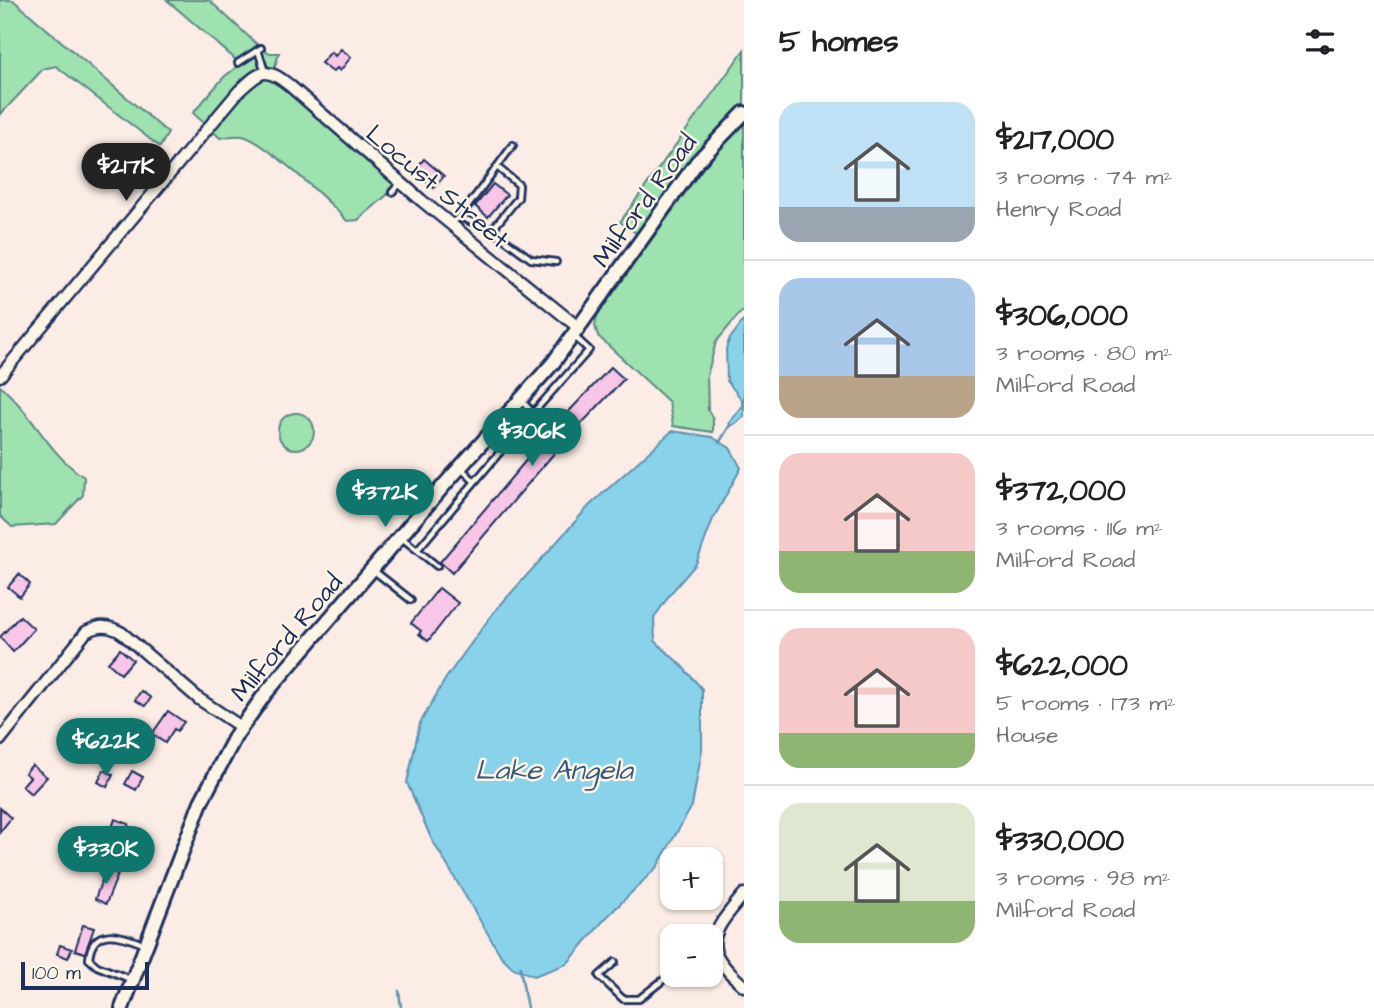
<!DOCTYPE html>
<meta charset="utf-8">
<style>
:root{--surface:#fff;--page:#f2f2f2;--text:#202124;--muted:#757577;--line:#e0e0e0;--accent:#0f766e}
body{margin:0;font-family:"Architects Daughter",sans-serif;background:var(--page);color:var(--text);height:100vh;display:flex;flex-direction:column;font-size:26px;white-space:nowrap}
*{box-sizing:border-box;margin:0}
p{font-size:23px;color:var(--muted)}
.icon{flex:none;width:38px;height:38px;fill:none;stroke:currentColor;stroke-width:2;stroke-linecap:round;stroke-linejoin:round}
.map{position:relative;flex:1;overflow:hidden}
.panel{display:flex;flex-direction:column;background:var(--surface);width:630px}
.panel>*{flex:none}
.controls{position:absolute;left:660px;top:847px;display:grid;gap:14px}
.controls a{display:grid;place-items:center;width:63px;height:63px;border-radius:14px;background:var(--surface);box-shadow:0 2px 5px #0004;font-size:35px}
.scale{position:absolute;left:21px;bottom:18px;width:128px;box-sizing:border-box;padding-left:7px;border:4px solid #1b2f5e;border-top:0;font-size:19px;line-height:24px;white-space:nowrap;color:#1b2f5e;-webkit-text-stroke:5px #fcf5e5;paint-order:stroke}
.price{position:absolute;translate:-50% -60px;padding:0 16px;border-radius:24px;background:var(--accent);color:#fff;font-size:23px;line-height:46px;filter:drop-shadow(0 2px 4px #0008)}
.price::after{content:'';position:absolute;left:50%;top:42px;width:21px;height:16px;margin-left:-10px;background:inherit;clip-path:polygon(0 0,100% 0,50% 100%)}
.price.active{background:#222;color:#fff}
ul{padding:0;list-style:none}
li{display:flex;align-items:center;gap:21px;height:175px;padding:0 35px}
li+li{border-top:2px solid var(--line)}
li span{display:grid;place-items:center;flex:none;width:196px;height:140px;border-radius:21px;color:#555}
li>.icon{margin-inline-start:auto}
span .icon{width:84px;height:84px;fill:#fffc;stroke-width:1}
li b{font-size:30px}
h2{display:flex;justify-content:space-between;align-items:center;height:84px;padding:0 35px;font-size:30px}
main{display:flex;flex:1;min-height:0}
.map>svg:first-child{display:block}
.green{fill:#9de2af;stroke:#5c8886;stroke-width:2}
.water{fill:#89d3ea;stroke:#5d91b2;stroke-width:2}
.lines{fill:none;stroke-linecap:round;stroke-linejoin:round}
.stream{stroke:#5d91b2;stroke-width:2.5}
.building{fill:#f8c6e6;stroke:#1b2f5e;stroke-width:2}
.lane-casing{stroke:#1b2f5e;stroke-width:10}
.street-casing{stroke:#1b2f5e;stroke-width:15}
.secondary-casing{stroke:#1b2f5e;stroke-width:18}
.lane{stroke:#fcf5e5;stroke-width:4.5}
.street{stroke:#fcf5e5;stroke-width:10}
.secondary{stroke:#fcf5e5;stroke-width:12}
.labels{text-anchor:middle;stroke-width:5;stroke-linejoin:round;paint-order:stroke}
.street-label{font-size:26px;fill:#1b2f5e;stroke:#fcf5e5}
.water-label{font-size:28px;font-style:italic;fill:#365881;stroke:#fcf5e5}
</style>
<main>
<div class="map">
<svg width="744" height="1008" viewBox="0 0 744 1008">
<rect width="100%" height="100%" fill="#fbece5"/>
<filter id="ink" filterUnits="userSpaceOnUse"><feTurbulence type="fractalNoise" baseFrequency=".0143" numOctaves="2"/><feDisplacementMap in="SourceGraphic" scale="14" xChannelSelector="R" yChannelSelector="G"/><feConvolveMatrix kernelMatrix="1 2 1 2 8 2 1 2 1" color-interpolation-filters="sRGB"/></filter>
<g filter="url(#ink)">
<g class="green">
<path d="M0,0H13L168,133L160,147L56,66L43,69L0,115Z"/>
<path d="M167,0H209L261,48L270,53H279L273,73L401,183L358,220L347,221C332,204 261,138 242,136C235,135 227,137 220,138L193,113L224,77L239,65L235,59Z"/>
<path d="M744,50V114L643,238L620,222Z"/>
<path d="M744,124V311L740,313L716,342L707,376L708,410L713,419V432L673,426L669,402L598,336L595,326L597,316L702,169L727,140Z"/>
<path d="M0,386C32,412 49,455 84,477L83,495L56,524L12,527L0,516Z"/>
<circle cx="296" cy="431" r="18"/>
</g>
<g class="water">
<path d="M744,320V417L731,426L729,423L742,407V400L727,381L726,349L729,340Z"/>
<path d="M672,431L712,437L730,448L741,468L713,519L696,564L670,594L654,618L655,641L681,665L702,689V750L692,806L657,867L604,920L567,964L534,976L513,968L501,956L431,838L407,783L420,723L446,678L494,612L590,505Z"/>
</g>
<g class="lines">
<g class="stream">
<path d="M719,443L730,425"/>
<path d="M520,967L527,1008"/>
<path d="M399,991L401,1008"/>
</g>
</g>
<g class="building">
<path d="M341,49L351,57L340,71L337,68L333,72L321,63L331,52L335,56Z"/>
<path d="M424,159L444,176L434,188L414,171Z"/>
<path d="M493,184L507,195L488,217L475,206Z"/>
<path d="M611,367L624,379L562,444L452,573L440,562L556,425Z"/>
<path d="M19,574L30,584L20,597L8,587Z"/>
<path d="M439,588L458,603L428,641L419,634L421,631L411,623Z"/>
<path d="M20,616L34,629L13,652L0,637Z"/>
<path d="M120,649L133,660L121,674L108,663Z"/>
<path d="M141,691L151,698L145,706L135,700Z"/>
<path d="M168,711L184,722L177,731L174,729L165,743L152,734Z"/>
<path d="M32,765L47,777L31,794L22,786L30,777L25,773Z"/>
<path d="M104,770L113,775L107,787L98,782Z"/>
<path d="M132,771L143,777L136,790L125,784Z"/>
<path d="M0,808L11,818L0,832Z"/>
<path d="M115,819L129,824L121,851L106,846Z"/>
<path d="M106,869L118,874L106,904L95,899Z"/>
<path d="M83,925L94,928L85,953L75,950Z"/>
<path d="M60,945L72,949L68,958L57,954Z"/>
</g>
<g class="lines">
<g class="lane-casing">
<g id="lane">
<path d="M261,48L258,50L265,72"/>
<path d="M238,63L258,50"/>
<path d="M392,192L401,183"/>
<path d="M460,217L492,230L518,198L519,185L497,167"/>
<path d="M451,223L460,217L513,145"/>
<path d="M492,230L531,259L556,262"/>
<path d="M533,413L589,350L575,337"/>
<path d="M463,470L474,481"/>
<path d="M402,538L437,566"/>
<path d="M418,549L533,413L521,400"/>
<path d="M373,570L411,600"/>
<path d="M615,962L599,976L623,999H639L672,973"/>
<path d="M130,979L97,966L89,959C92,925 121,935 143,944"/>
</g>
</g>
<g class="street-casing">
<g id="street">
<path d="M0,376L239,91C260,72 264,65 289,85L421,200L579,328"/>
<path d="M0,740L86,632C100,625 109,625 122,633L199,699L241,727"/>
<path d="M744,894C710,935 699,947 744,986"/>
</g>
</g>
<g class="secondary-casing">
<path id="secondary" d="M122,1008L201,802L236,735L265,694L446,483L553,363L697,162L744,113"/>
</g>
<use href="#lane" class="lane"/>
<use href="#street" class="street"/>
<use href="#secondary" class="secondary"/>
</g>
</g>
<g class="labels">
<g class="street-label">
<text transform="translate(438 186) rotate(40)" y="9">Locust Street</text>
<text transform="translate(644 200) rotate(-54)" y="9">Milford Road</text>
<text transform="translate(286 637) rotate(-50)" y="9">Milford Road</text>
</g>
<g class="water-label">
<text x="554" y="779">Lake Angela</text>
</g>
</g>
</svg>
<div class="controls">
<a>+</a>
<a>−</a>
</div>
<div class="scale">100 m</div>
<b class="price active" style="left:126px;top:203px">$217K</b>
<b class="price" style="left:532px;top:468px">$306K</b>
<b class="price" style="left:385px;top:529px">$372K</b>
<b class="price" style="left:106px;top:778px">$622K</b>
<b class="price" style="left:106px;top:886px">$330K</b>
</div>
<section class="panel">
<h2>5 homes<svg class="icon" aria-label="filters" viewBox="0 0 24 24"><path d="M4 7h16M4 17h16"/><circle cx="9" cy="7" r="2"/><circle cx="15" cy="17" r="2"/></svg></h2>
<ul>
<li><span style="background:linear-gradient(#bfe0f5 75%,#9aa5b1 0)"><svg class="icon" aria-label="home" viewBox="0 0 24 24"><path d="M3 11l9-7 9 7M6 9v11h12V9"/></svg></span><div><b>$217,000</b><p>3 rooms · 74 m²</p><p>Henry Road</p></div></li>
<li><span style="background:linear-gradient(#a9c7e8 70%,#b9a48a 0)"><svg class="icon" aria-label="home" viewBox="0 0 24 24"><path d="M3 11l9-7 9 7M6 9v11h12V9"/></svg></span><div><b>$306,000</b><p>3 rooms · 80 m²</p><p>Milford Road</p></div></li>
<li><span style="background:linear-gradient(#f6c9c9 70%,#8fb573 0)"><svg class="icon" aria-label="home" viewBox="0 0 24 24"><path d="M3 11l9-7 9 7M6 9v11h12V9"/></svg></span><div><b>$372,000</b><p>3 rooms · 116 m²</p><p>Milford Road</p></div></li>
<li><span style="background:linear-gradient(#f6c9c9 75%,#8fb573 0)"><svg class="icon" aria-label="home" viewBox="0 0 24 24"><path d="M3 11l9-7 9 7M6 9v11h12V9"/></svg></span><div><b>$622,000</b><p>5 rooms · 173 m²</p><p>House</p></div></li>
<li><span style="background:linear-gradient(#dfe7d0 70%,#8fb573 0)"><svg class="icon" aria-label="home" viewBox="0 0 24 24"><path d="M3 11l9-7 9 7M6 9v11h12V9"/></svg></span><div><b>$330,000</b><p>3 rooms · 98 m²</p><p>Milford Road</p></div></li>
</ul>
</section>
</main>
